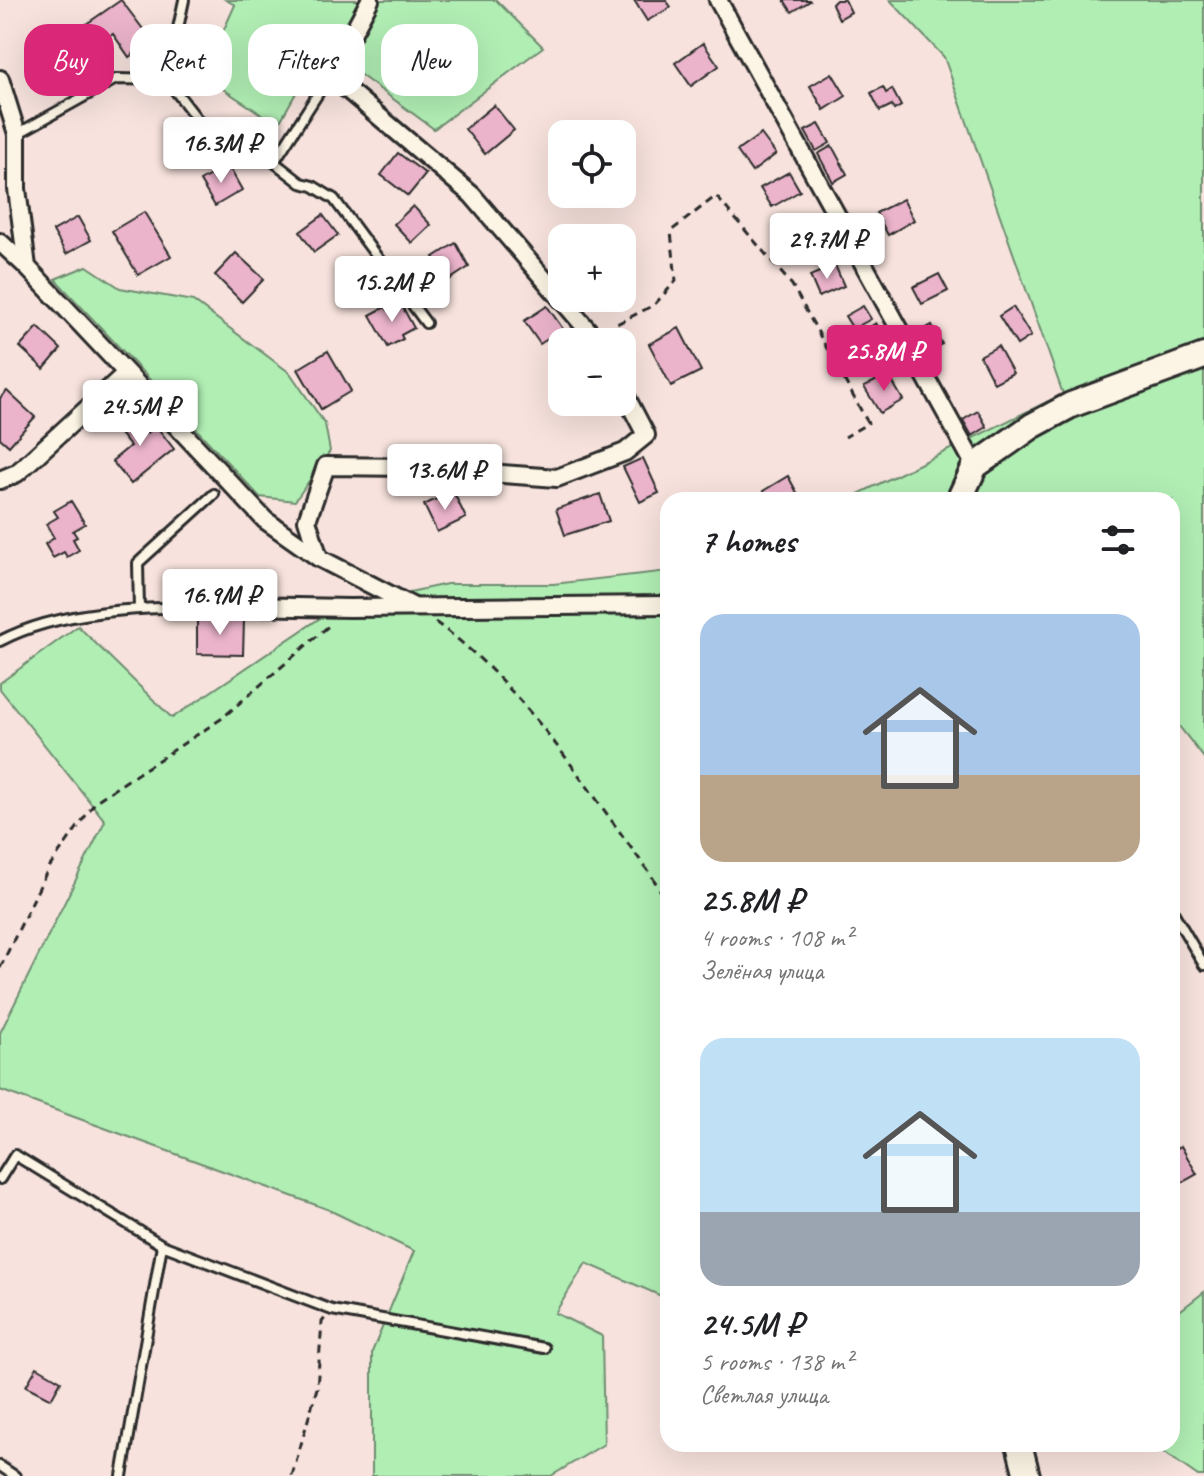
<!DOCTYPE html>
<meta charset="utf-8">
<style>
:root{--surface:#fff;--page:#f2f2f2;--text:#202124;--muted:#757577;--accent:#db2777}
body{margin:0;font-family:Caveat,sans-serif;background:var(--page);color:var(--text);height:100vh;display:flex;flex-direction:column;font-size:30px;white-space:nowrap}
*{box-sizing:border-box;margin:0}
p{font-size:26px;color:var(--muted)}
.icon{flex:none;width:44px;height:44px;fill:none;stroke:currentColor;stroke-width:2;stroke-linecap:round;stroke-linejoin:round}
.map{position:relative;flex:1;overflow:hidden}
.details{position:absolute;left:660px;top:492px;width:520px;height:960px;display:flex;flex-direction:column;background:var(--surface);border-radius:24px;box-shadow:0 8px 32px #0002}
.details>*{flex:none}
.guide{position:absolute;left:24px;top:24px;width:516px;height:72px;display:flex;gap:16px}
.controls{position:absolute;left:548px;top:120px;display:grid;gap:16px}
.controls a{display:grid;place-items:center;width:88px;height:88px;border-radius:16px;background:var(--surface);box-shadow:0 8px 32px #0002;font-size:40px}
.price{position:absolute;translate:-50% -68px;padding:0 18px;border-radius:8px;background:#fff;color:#222;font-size:26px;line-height:52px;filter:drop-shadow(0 2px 4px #0008)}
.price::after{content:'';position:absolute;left:50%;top:48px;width:24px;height:18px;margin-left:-12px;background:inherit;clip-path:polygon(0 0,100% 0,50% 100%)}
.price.on{background:var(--accent);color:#fff}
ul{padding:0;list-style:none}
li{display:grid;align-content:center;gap:16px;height:424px;padding:0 40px}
li span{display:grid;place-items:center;height:248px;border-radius:24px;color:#555}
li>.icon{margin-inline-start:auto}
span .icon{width:144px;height:144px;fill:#fffc;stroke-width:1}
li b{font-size:34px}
h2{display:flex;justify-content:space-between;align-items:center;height:96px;padding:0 40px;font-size:34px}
.pill{padding:0 28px;border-radius:24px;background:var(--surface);box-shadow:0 8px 32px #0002;font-size:28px;line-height:72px}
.pill.on{background:var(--accent);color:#fff}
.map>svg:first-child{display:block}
.green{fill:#b1eeb4;stroke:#6e8c70;stroke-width:2}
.building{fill:#ebb4cb;stroke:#2b2b2b;stroke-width:2}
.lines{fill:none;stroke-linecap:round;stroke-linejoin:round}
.lane-casing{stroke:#2b2b2b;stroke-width:14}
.street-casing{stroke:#2b2b2b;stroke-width:22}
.secondary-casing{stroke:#2b2b2b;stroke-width:30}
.path{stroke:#2b2b2b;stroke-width:3;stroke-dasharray:8 6;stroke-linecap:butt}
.lane{stroke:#fcf5e5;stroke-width:8}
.street{stroke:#fcf5e5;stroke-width:16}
.secondary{stroke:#fcf5e5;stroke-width:24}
</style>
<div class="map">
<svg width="1204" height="1476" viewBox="0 0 1204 1476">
<rect width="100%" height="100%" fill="#f7e2dd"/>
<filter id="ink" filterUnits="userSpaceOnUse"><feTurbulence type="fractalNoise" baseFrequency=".0125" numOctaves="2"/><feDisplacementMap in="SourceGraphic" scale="16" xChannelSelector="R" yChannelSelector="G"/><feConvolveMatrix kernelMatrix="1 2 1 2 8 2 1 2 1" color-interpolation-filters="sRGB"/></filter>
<g filter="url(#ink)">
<g class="green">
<path d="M226,0H496L543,47L434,129L347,65L320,50L278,125L203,76L235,5Z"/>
<path d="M890,0H1204V758L1172,717V500H846L1063,394L944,57Z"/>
<path d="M87,266L120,288L193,301L290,373L325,424L330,451L295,501L260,497L55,279Z"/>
<path d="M668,571V1299L586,1263L555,1313L602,1336L604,1444L551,1476H372V1352L414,1251L327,1209L0,1090V1033L105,821L0,689V683L78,626L172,718L335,608L447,584H553Z"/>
<path d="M1204,1292V1476H1198L1152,1444H1172V1317Z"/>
</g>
<g class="building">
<path d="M121,0L152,41L129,57L113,34L95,46L82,27Z"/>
<path d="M634,0H666L671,7L647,21Z"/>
<path d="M784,0H809L810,1L792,12Z"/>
<path d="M836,0H845L851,12L839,19L832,4Z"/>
<path d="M703,43L719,66L691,86L675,63Z"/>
<path d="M832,73L846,96L824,110L810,86Z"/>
<path d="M883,87L886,93L892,89L901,106L894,110L892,105L880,111L871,93Z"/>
<path d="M494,105L514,130L485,154L465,129Z"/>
<path d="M819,124L830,143L816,151L805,131Z"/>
<path d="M761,134L776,154L752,172L737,151Z"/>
<path d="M832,146L847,174L833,182L818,154Z"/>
<path d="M398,153L426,174L408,196L381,175Z"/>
<path d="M228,165L242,190L215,206L200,181Z"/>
<path d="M789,172L800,191L772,207L760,188Z"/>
<path d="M903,199L914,220L888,235L876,213Z"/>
<path d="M413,206L431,225L412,243L394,224Z"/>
<path d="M144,212L171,256L138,275L112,231Z"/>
<path d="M323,215L338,235L314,252L300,232Z"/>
<path d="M78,217L91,240L66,254L53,231Z"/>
<path d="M456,243L469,267L449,280L434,257Z"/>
<path d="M236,253L264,279L242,302L215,275Z"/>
<path d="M835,265L844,286L819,297L810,276Z"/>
<path d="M939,274L948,291L922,304L913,287Z"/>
<path d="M401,304L414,328L401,335L403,339L388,347L370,315L385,307L388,310Z"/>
<path d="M547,306L563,329L540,344L524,321Z"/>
<path d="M863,306L871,319L853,329L845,316Z"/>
<path d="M1013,307L1031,336L1017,345L999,316Z"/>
<path d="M876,323L884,337L867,348L858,335Z"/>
<path d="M932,325L942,344L928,351L918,333Z"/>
<path d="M38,327L61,349L44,369L20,347Z"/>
<path d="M679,328L701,371L671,386L649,344Z"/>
<path d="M998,346L1013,373L994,383L980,356Z"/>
<path d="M328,351L351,391L321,409L298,369Z"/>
<path d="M888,374L903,400L880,413L864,387Z"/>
<path d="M7,391L35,417L9,446L0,438V398Z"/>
<path d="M129,411L147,433L156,426L174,449L131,484L112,461L130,446L113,425Z"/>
<path d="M978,411L987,427L972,436L963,420Z"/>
<path d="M643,458L659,493L640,502L623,467Z"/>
<path d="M788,476L801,500H768L763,491Z"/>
<path d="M453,491L466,518L437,532L424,505Z"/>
<path d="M600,494L609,521L565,535L556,509Z"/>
<path d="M71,501L85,524L73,531L77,537L73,539L79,550L67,557L64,552L53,558L45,544L54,538L46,524L58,517L54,511Z"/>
<path d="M197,620H244L243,655L197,654Z"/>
<path d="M1181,1146L1197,1174L1172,1188V1151Z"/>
<path d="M37,1367L61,1381L51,1399L26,1386Z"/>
</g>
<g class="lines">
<g class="lane-casing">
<g id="lane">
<path d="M330,75L274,162L301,183L313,186L334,199L426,323"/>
<path d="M167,80L184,0"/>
<path d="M17,134L116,79L167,80L214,141"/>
<path d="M139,609L138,563L214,494"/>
<path d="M0,641C69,605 164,608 240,606"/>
<path d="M1172,910L1204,965"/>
<path d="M0,1179L15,1155L162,1245L332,1310L544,1348"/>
<path d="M0,1466L15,1476"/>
<path d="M122,1476L162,1245"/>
</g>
</g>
<g class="street-casing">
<g id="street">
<path d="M370,0L330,75L472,195L598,342"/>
<path d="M718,0L975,466"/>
<path d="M0,79L17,134V189L27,267L265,520L319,558L412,606"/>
<path d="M0,242L27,267"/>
<path d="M0,480L17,473L125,374"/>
<path d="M319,558L307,520L326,466L410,467L557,478L625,452L646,435L622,389"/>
<path d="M240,606L349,608L668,605"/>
</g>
</g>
<g class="secondary-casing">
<g id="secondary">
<path d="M959,500L975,466L1032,426L1071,405L1204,356"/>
<path d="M1019,1444L1027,1476"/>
</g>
</g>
<g class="path">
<path d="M605,330L654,305L676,281L671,231L716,196L792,285L868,423L845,437"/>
<path d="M435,622C523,684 587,789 651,875L668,903"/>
<path d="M0,968L48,869L96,801L221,719L331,624"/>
<path d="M292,1476L317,1388L322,1322L325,1318"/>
</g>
<use href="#lane" class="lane"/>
<use href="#street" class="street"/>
<use href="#secondary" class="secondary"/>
</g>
</g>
</svg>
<div class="controls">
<a><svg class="icon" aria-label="locate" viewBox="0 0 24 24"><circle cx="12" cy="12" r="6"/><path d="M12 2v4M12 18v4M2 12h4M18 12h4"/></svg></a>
<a>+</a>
<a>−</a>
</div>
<b class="price" style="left:221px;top:185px">16.3M ₽</b>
<b class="price" style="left:827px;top:281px">29.7M ₽</b>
<b class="price" style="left:392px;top:324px">15.2M ₽</b>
<b class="price on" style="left:884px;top:393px">25.8M ₽</b>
<b class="price" style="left:140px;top:448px">24.5M ₽</b>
<b class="price" style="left:445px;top:512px">13.6M ₽</b>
<b class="price" style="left:220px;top:637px">16.9M ₽</b>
<div class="guide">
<a class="pill on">Buy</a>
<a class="pill">Rent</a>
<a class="pill">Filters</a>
<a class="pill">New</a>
</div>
<section class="details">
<h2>7 homes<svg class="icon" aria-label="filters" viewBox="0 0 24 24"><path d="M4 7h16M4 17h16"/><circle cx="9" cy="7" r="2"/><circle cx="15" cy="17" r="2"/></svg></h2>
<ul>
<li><span style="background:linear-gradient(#a9c7e8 65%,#b9a48a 0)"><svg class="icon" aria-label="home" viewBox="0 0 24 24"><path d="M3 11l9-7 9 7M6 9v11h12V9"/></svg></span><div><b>25.8M ₽</b><p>4 rooms · 108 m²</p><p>Зелёная улица</p></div></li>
<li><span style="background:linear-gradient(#bfe0f5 70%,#9aa5b1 0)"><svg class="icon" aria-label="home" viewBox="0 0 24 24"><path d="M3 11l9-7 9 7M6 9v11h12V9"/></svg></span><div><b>24.5M ₽</b><p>5 rooms · 138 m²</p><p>Светлая улица</p></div></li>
</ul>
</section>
</div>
